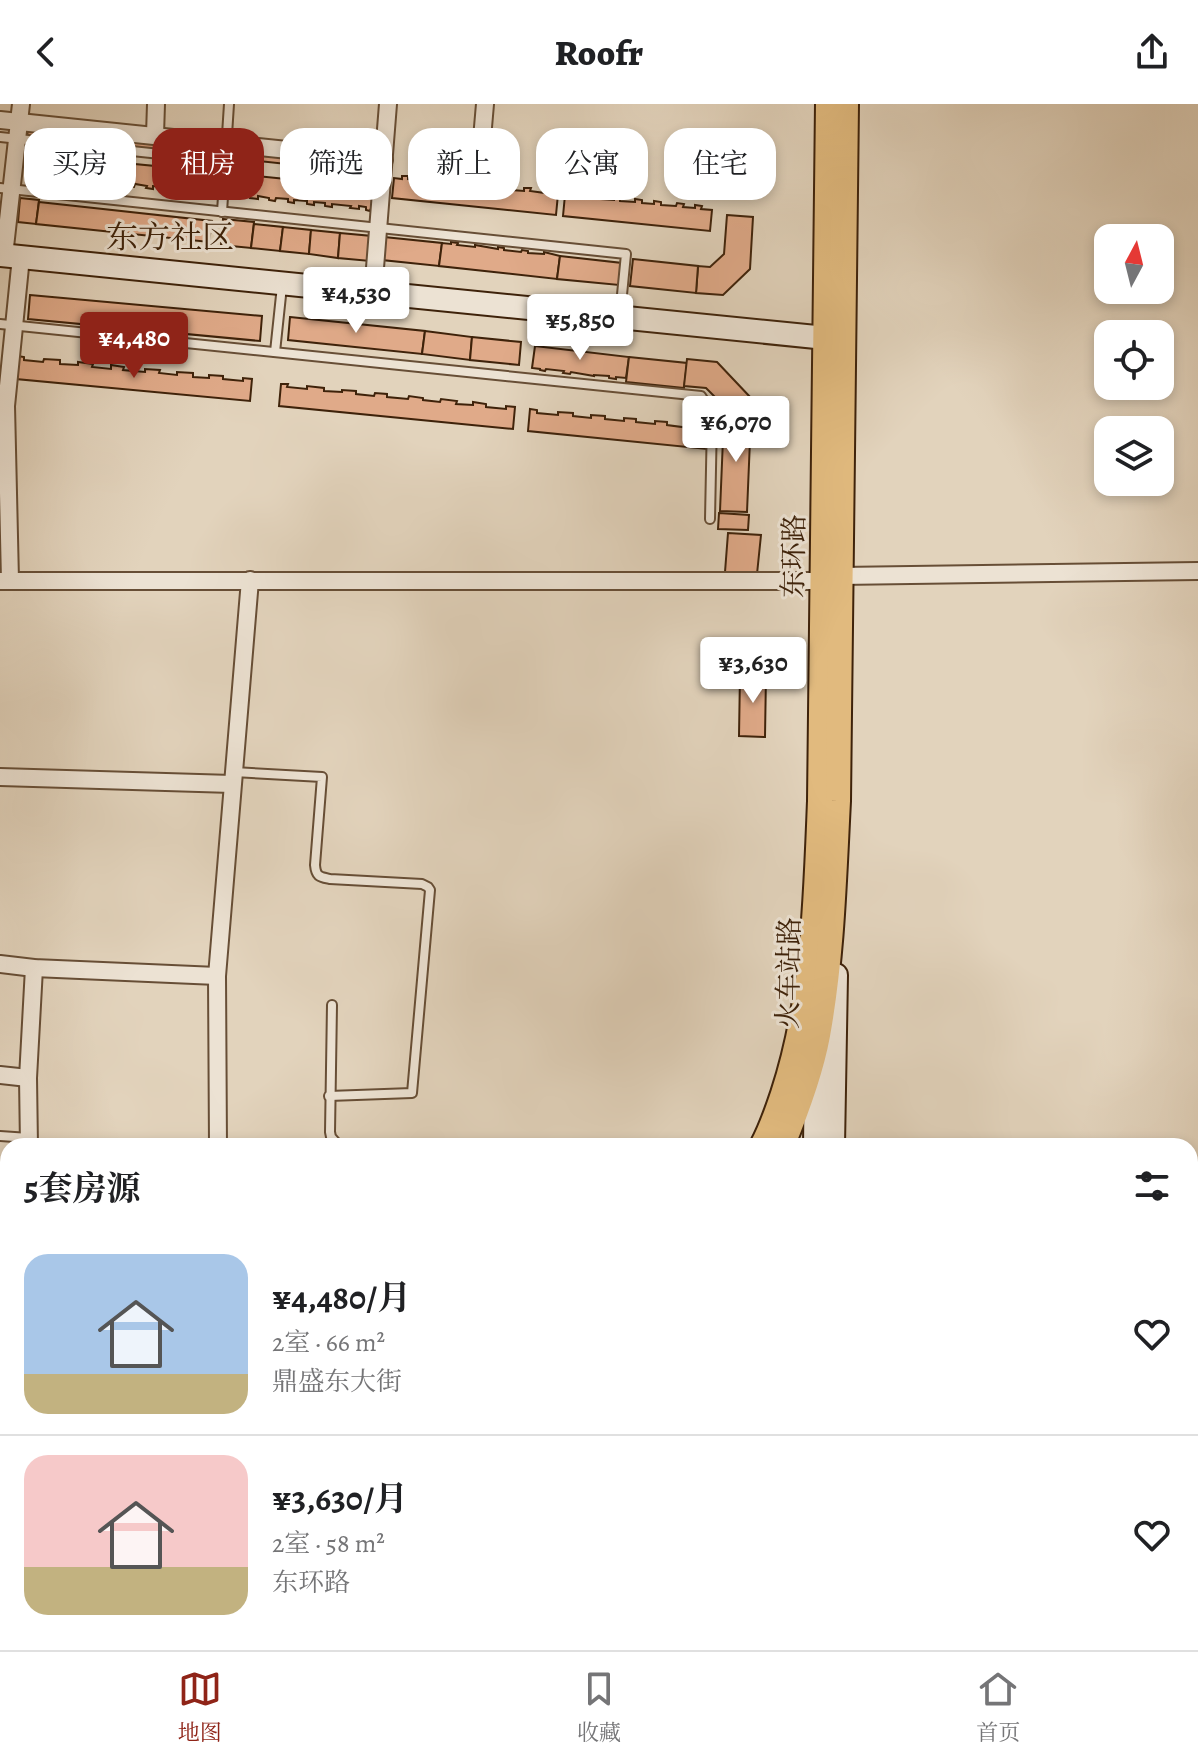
<!DOCTYPE html>
<html lang="zh">
<meta charset="utf-8">
<style>
:root{--surface:#fff;--page:#f6f6f6;--text:#202124;--muted:#757577;--line:#e0e0e0;--accent:#8f2418}
body{margin:0;font-family:Alegreya,"Noto Serif SC",serif;background:var(--page);color:var(--text);height:100vh;display:flex;flex-direction:column;font-size:30px;white-space:nowrap}
*{box-sizing:border-box;margin:0}
p{font-size:26px;color:var(--muted)}
.icon{flex:none;width:44px;height:44px;fill:none;stroke:currentColor;stroke-width:2;stroke-linecap:round;stroke-linejoin:round}
.map{position:relative;flex:1;overflow:hidden}
.side{position:absolute;left:0px;top:1034px;width:1198px;height:512px;display:flex;flex-direction:column;background:var(--surface);border-radius:24px 24px 0 0;box-shadow:0 4px 12px #0003}
.side>*{flex:none}
.top-card{position:absolute;left:24px;top:24px;width:1150px;height:72px;display:flex;gap:16px}
.needle{width:52px;rotate:7deg}
.controls{position:absolute;left:1094px;top:120px;display:grid;gap:16px}
.controls a{display:grid;place-items:center;width:80px;height:80px;border-radius:16px;background:var(--surface);box-shadow:0 4px 12px #0003;font-size:40px}
.price{position:absolute;translate:-50% -68px;padding:0 18px;border-radius:8px;background:#fff;color:#222;font-size:26px;line-height:52px;filter:drop-shadow(0 2px 4px #0008)}
.price::after{content:'';position:absolute;left:50%;top:48px;width:24px;height:18px;margin-left:-12px;background:inherit;clip-path:polygon(0 0,100% 0,50% 100%)}
.price.current{background:var(--accent);color:#fff}
ul{padding:0;list-style:none}
li{display:flex;align-items:center;gap:24px;height:200px;padding:0 24px}
li+li{border-top:2px solid var(--line)}
li span{display:grid;place-items:center;flex:none;width:224px;height:160px;border-radius:24px;color:#555}
li>.icon{margin-inline-start:auto}
span .icon{width:96px;height:96px;fill:#fffc;stroke-width:1}
li b{font-size:34px}
h2{display:flex;justify-content:space-between;align-items:center;height:96px;padding:0 24px;font-size:34px}
.pill{padding:0 28px;border-radius:24px;background:var(--surface);box-shadow:0 4px 12px #0003;font-size:28px;line-height:72px}
.pill.current{background:var(--accent);color:#fff}
header{display:flex;justify-content:space-between;align-items:center;height:104px;padding:0 24px;background:var(--surface);font-size:36px;font-weight:800}
.menu{display:flex;justify-content:space-around;align-items:center;height:112px;border-top:2px solid var(--line);background:var(--surface);font-size:22px;color:var(--muted)}
.menu a{display:grid;justify-items:center;gap:4px}
.menu .current{color:var(--accent)}
.map>svg:first-child{display:block}
.building{fill:#e0aa89;stroke:#3e220a;stroke-width:2}
.lines{fill:none;stroke-linecap:round;stroke-linejoin:round}
.service-casing{stroke:#674e36;stroke-width:12}
.minor-casing{stroke:#674e36;stroke-width:20}
.tertiary-casing{stroke:#674e36;stroke-width:24}
.secondary-casing{stroke:#3e220a;stroke-width:26}
.primary-casing{stroke:#3e220a;stroke-width:28}
.service{stroke:#ece2d3;stroke-width:8}
.minor{stroke:#ece2d3;stroke-width:16}
.tertiary{stroke:#ece2d3;stroke-width:20}
.secondary{stroke:#ece2d3;stroke-width:22}
.primary{stroke:#e1ba7e;stroke-width:24}
.labels{text-anchor:middle;stroke-width:6;stroke-linejoin:round;paint-order:stroke}
.street-label{font-size:28px;fill:#3e220a;stroke:#ece2d3}
.quarter-label{font-size:32px;fill:#3e220a;stroke:#ece2d3}
</style>
<header><svg class="icon" aria-label="back" viewBox="0 0 24 24"><path d="M15 5l-7 7 7 7"/></svg>Roofr<svg class="icon" aria-label="share" viewBox="0 0 24 24"><path d="M12 15V3M7 8l5-5 5 5M5 13v7h14v-7"/></svg></header>
<div class="map">
<svg width="1198" height="1546" viewBox="0 0 1198 1546">
<rect width="100%" height="100%" fill="#e2d3bc"/>
<filter id="stains"><feTurbulence type="fractalNoise" baseFrequency=".0025" numOctaves="4"/><feColorMatrix values="0 0 0 0 .2 0 0 0 0 .09 0 0 0 0 .02 0 0 0 .5 -.17"/></filter>
<radialGradient id="worn" r=".72"><stop offset=".6" stop-color="#630" stop-opacity="0"/><stop offset="1" stop-color="#630" stop-opacity=".3"/></radialGradient>
<g class="building">
<path d="M28,25L220,46L219,52L27,32Z"/>
<path d="M232,47L334,58L333,65L232,54Z"/>
<path d="M31,50L217,68L215,89L210,88V91L202,90V87L192,86V89L184,88V85L172,84V87L165,86V83L153,82V85L146,84L147,82L135,80L134,83L127,82L128,80L117,79V81H109L110,78L97,77V79H90L91,76L78,75V77H71L72,74L61,73L60,76L53,75V72L42,71V74L35,73V70H29Z"/>
<path d="M228,69L375,84L373,104H371L370,107L366,106V103L359,102V105L350,104L351,102L332,100V103L325,102V99L314,98V101L307,100V97L294,96V99L288,98V95L276,94L275,97L269,96V94L258,92V95L250,94V92L239,90V93H232V90L226,89Z"/>
<path d="M402,72H408V75L423,77V74H430V77L443,79V76H449V79L464,81V78L471,79L470,82L483,83V80H490L489,83L505,85L506,82L513,83L512,86L524,87V84H531L530,87L545,89V86L552,87V90H558L556,111L392,94L394,74L402,75Z"/>
<path d="M574,89H579V92L594,94V91L601,92V95L614,96V93L620,94V97L635,98V95L642,96V99L654,100V97L661,98V101L676,102L677,99L684,100L683,103L695,104V101L702,102L701,105L712,106L710,127L563,112L565,91L573,92Z"/>
<path d="M20,94L39,96L36,120L18,118Z"/>
<path d="M39,98L212,117L209,138L36,120Z"/>
<path d="M727,111L753,113L750,165L723,191L696,189L698,162L710,163L724,150Z"/>
<path d="M223,115L254,118L251,144L221,141Z"/>
<path d="M254,120L283,123L280,147L251,144Z"/>
<path d="M283,123L311,126L309,150L280,147Z"/>
<path d="M311,126L340,129L338,154L309,150Z"/>
<path d="M340,129L372,132L370,157L338,154Z"/>
<path d="M384,133L442,139L439,162L382,156Z"/>
<path d="M451,138L458,139L457,141L475,143V141L498,145V143L504,144V146L521,148L522,146L528,147V149L544,150V148L560,152L557,175L439,162L442,139L451,140Z"/>
<path d="M560,152L622,159L619,181L557,175Z"/>
<path d="M633,155L698,162L696,189L630,182Z"/>
<path d="M30,191L262,212L260,237L28,215Z"/>
<path d="M290,213L425,227L422,250L288,236Z"/>
<path d="M425,227L472,233L470,256L422,250Z"/>
<path d="M472,233L521,238L519,261L470,256Z"/>
<path d="M535,242L629,253L626,274L616,273V275L609,274V272L594,271V272L571,268L570,270L563,269L564,267L546,265L545,267L540,266V265L532,264Z"/>
<path d="M18,252L24,253V256L43,258L44,255L60,256V260L78,261V258L93,260L92,263L111,265V261L124,263L123,266L145,268V265L160,266L159,269L177,271V268L193,269V273L209,274V271L223,272V275L243,277V274L252,275L250,297L16,275Z"/>
<path d="M629,253L687,259L684,284L626,278Z"/>
<path d="M687,255L717,258L751,294V312L724,311L725,303L706,284L684,282Z"/>
<path d="M281,280H288L287,283L307,285V282L324,284V287L342,288V286L356,287V290L374,292L375,289L387,290V293L408,295L409,292L423,294V296L440,298L441,295L457,297L456,300L473,301V298L486,300V303L506,305V302L515,303L513,325L279,302Z"/>
<path d="M530,305L537,306V309L558,311V308L573,309V312L591,314V311L605,312V315L624,317V314L636,315V318L655,320V317L667,318V321L690,324V321L709,322L707,345L528,327Z"/>
<path d="M724,311L751,312L747,408L720,407Z"/>
<path d="M719,409L749,411L748,426L718,425Z"/>
<path d="M728,429L761,431L757,470L725,468Z"/>
<path d="M740,570H766L765,633L739,632Z"/>
</g>
<g class="lines">
<g class="service-casing">
<g id="service">
<path d="M0,33L226,57"/>
<path d="M0,84L626,150L620,211"/>
<path d="M222,108L229,0"/>
<path d="M0,220L701,292L710,306L712,315L710,415"/>
<path d="M275,248L282,182"/>
<path d="M234,668L322,673L315,761C316,773 320,773 330,775L422,780L428,783L430,786L412,989L329,992"/>
<path d="M332,901L330,1028L331,1033L339,1042"/>
<path d="M0,1032L29,1034"/>
<path d="M0,1092H8"/>
</g>
</g>
<g class="minor-casing">
<g id="minor">
<path d="M0,16L384,56"/>
<path d="M155,31L156,0"/>
<path d="M480,58L485,0"/>
<path d="M4,152L21,0"/>
<path d="M373,189L388,0"/>
<path d="M840,472L1198,467"/>
<path d="M10,476L6,302L21,153"/>
<path d="M0,477H823"/>
<path d="M0,673L232,680"/>
<path d="M0,860L34,864L217,872"/>
<path d="M0,971L28,974"/>
<path d="M29,1042L28,974L34,864"/>
<path d="M218,1042L217,872L250,476"/>
</g>
</g>
<g class="tertiary-casing">
<g id="tertiary">
<path d="M809,1538V1546"/>
<path d="M827,1546V1538"/>
</g>
</g>
<g class="secondary-casing">
<g id="secondary">
<path d="M0,151L826,234"/>
<path d="M815,1042L816,958"/>
<path d="M833,1042L836,871"/>
</g>
</g>
<g class="primary-casing">
<g id="primary">
<path d="M762,1042C771,1026 777,1008 783,990C814,896 816,795 820,697L828,0"/>
<path d="M782,1042C797,1006 811,969 818,931C832,854 834,775 838,697L846,0"/>
<path d="M0,1381H8"/>
<path d="M0,1398H8"/>
</g>
</g>
<use href="#service" class="service"/>
<use href="#minor" class="minor"/>
<use href="#tertiary" class="tertiary"/>
<use href="#secondary" class="secondary"/>
<use href="#primary" class="primary"/>
</g>
<g class="labels">
<g class="street-label">
<text transform="translate(793 452) rotate(-89)" y="10">东环路</text>
<text transform="translate(788 869) rotate(-89)" y="10">火车站路</text>
</g>
<g class="quarter-label">
<text x="170" y="144">东方社区</text>
</g>
</g>
<rect width="100%" height="100%" filter="url(#stains)"/>
<rect width="100%" height="100%" fill="url(#worn)"/>
</svg>
<div class="controls">
<a><svg class="needle" viewBox="-14 -14 28 28"><path d="M0-13l5 13h-10z" fill="#e53935"/><path d="M0 13l5-13h-10z" fill="#757577"/></svg></a>
<a><svg class="icon" aria-label="locate" viewBox="0 0 24 24"><circle cx="12" cy="12" r="6"/><path d="M12 2v4M12 18v4M2 12h4M18 12h4"/></svg></a>
<a><svg class="icon" aria-label="layers" viewBox="0 0 24 24"><path d="M12 4l9 5-9 5-9-5zM3 14l9 5 9-5"/></svg></a>
</div>
<b class="price" style="left:356px;top:231px">¥4,530</b>
<b class="price" style="left:580px;top:258px">¥5,850</b>
<b class="price current" style="left:134px;top:276px">¥4,480</b>
<b class="price" style="left:736px;top:360px">¥6,070</b>
<b class="price" style="left:753px;top:601px">¥3,630</b>
<div class="top-card">
<a class="pill">买房</a>
<a class="pill current">租房</a>
<a class="pill">筛选</a>
<a class="pill">新上</a>
<a class="pill">公寓</a>
<a class="pill">住宅</a>
</div>
<section class="side">
<h2>5套房源<svg class="icon" aria-label="filters" viewBox="0 0 24 24"><path d="M4 7h16M4 17h16"/><circle cx="9" cy="7" r="2"/><circle cx="15" cy="17" r="2"/></svg></h2>
<ul>
<li><span style="background:linear-gradient(#a9c7e8 75%,#c2b280 0)"><svg class="icon" aria-label="home" viewBox="0 0 24 24"><path d="M3 11l9-7 9 7M6 9v11h12V9"/></svg></span><div><b>¥4,480/月</b><p>2室 · 66 m²</p><p>鼎盛东大街</p></div><svg class="icon" aria-label="heart" viewBox="0 0 24 24"><path d="M12 20l-8-8c-3-5 5-10 8-4 3-6 11-1 8 4z"/></svg></li>
<li><span style="background:linear-gradient(#f6c9c9 70%,#c2b280 0)"><svg class="icon" aria-label="home" viewBox="0 0 24 24"><path d="M3 11l9-7 9 7M6 9v11h12V9"/></svg></span><div><b>¥3,630/月</b><p>2室 · 58 m²</p><p>东环路</p></div><svg class="icon" aria-label="heart" viewBox="0 0 24 24"><path d="M12 20l-8-8c-3-5 5-10 8-4 3-6 11-1 8 4z"/></svg></li>
</ul>
</section>
</div>
<nav class="menu">
<a class="current"><svg class="icon" aria-label="map" viewBox="0 0 24 24"><path d="M3 6l6-2 6 2 6-2v14l-6 2-6-2-6 2zM9 4v14M15 6v14"/></svg>地图</a>
<a><svg class="icon" aria-label="saved" viewBox="0 0 24 24"><path d="M7 4h10v16l-5-4-5 4z"/></svg>收藏</a>
<a><svg class="icon" aria-label="home" viewBox="0 0 24 24"><path d="M3 11l9-7 9 7M6 9v11h12V9"/></svg>首页</a>
</nav>
